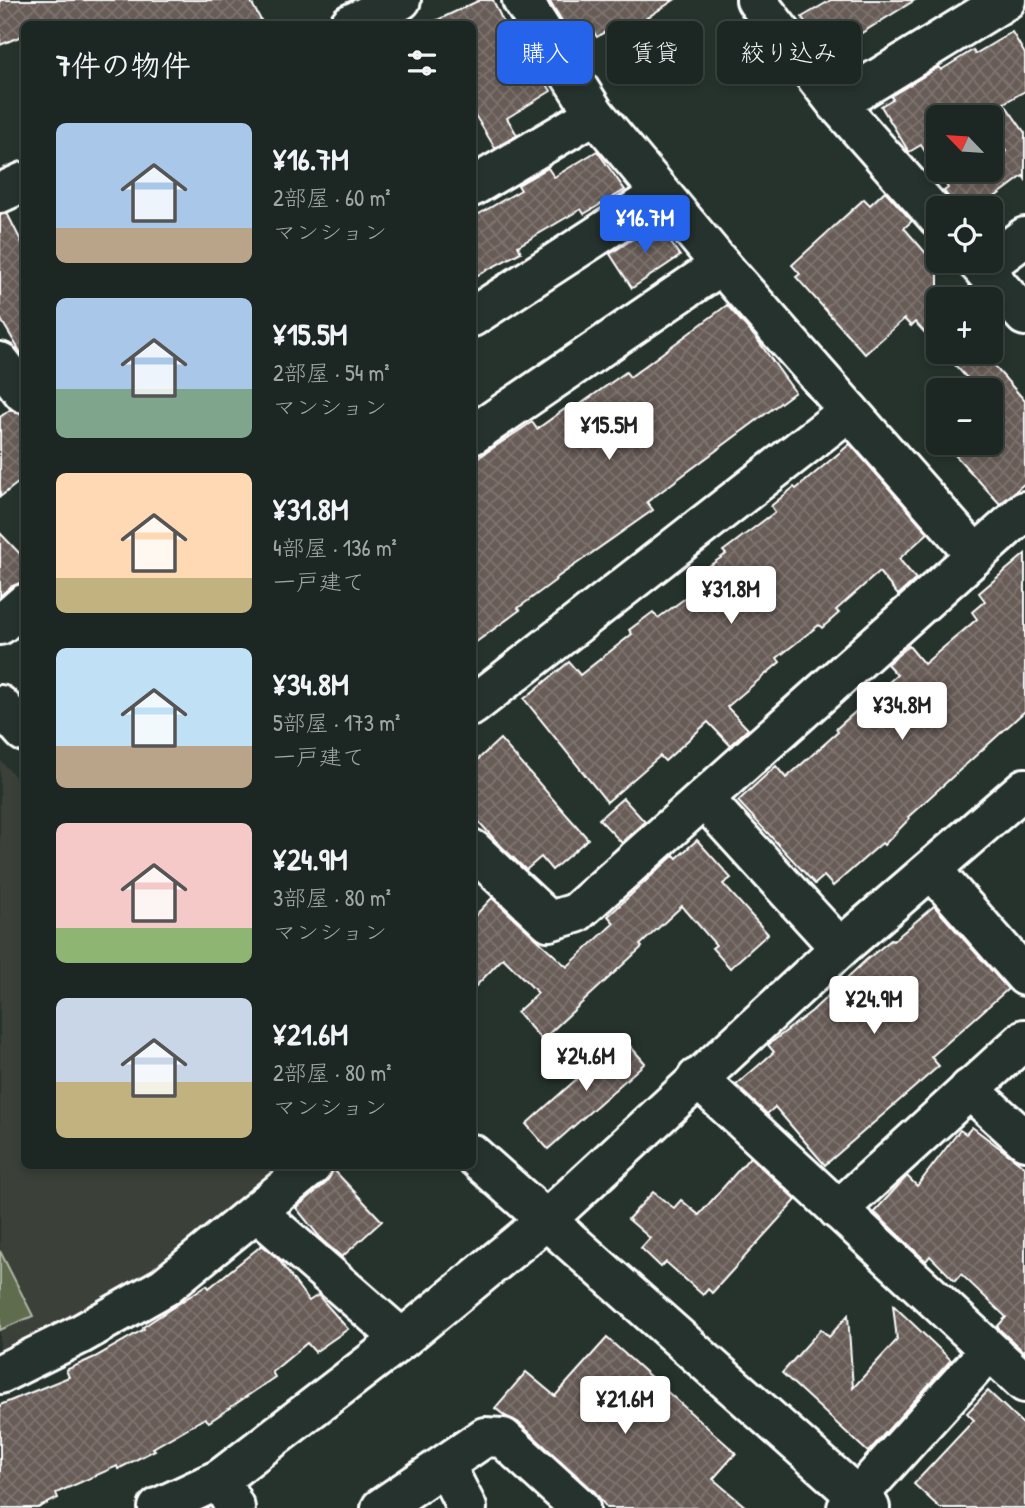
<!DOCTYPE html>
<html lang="ja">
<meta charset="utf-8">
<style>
:root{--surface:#1c2622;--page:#252e2a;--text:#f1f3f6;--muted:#a0a5a5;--line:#3a4340;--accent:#2563eb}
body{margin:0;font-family:"Patrick Hand","Klee One",sans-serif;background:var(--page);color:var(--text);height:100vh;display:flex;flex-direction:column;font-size:26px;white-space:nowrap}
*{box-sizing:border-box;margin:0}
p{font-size:23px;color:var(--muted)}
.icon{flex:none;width:38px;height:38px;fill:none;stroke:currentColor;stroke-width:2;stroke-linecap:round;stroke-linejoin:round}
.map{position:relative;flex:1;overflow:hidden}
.panel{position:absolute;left:21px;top:21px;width:455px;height:1148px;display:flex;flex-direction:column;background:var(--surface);border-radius:10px;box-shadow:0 4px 10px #0003,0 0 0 2px var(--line)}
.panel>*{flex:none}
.banner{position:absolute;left:497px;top:21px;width:422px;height:63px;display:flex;gap:14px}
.needle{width:46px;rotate:295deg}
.controls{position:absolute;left:926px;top:105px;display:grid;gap:14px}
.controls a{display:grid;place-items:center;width:77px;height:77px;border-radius:10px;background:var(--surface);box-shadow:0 4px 10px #0003,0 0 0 2px var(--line);font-size:35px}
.price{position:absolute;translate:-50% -60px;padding:0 16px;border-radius:7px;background:#fff;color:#222;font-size:23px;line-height:46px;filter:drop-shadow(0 2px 4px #0008)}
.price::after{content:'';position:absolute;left:50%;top:42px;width:21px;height:16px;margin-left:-10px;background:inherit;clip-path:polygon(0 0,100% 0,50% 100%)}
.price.current{background:var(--accent);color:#fff}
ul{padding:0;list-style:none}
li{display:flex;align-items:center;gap:21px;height:175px;padding:0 35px}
li span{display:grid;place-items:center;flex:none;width:196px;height:140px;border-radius:10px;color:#555}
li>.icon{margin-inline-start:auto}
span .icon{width:84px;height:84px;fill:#fffc;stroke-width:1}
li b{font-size:30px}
h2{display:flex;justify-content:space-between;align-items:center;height:84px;padding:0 35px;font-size:30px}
.tag{padding:0 24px;border-radius:10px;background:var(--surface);box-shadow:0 4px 10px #0003,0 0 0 2px var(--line);font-size:24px;line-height:63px}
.tag.current{background:var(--accent);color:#fff}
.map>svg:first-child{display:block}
.built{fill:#3a3f39}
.green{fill:#5e6c4e;stroke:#aeb6a6;stroke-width:2}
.building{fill:url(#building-cross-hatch);stroke:#fff;stroke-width:2;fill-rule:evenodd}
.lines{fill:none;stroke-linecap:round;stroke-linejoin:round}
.minor-casing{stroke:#fff;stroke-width:44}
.minor{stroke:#26332d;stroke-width:38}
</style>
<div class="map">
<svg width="1025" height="1508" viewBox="0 0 1025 1508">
<defs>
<pattern id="building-cross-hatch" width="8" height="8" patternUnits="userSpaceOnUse" patternTransform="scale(1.75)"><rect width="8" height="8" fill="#675b56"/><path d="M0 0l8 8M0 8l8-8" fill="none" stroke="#7e746f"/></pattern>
</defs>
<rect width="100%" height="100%" fill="#26332d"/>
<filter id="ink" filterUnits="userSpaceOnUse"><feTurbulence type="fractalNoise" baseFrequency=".0143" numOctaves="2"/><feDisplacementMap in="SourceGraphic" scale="14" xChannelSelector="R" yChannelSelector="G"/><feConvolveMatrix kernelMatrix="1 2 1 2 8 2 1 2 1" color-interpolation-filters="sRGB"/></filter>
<g filter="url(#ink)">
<path class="built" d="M0,760L24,786V1166H297L229,1222L98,1310L0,1359Z"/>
<path class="green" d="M0,1251L33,1316L0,1330Z"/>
<g class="building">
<path d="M0,0H250L263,24H24V35L0,45Z"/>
<path d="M480,0H493L523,65L532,60L551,91L507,118L517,135L495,148L472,110V24H429Z"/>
<path d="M549,0H674L622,34L616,25L597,37L593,31L576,43Z"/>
<path d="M831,0H915L855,37L854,35L836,45L830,34L816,42L802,17Z"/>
<path d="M1012,32L1025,54V91L1004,103L1025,133V179L1023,176L980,208H957L944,191L948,188L921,145L909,152L881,106L893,99L891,96L939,67L941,70L973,50L975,54ZM938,117H990V129L1006,151L990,162V170H938Z"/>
<path d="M597,151L625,190L584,214L581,209L518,246L521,252L472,278V218L521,190L518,185L548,168L554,177Z"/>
<path d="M885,191L912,221L904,228L938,267V347L915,322L911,326L904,319L865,354L796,277L800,274L792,265L864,199L870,205Z"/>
<path d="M7,213L24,247V358L0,318V215Z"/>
<path d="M657,223L680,256L632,288L610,254Z"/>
<path d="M727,305L756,338L795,392L647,502L653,510L555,579L556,580L518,608L520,610L472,645V462L532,422L537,429L569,406L572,410L626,372L630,377Z"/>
<path d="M943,352H982L1025,401V483L1000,504L944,443H990V390H978Z"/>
<path d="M11,409L16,413L24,414V478L0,497V417Z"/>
<path d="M850,444L928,533L899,559L916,579L898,595L879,572L836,610L839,613L822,628L819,625L777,658L780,662L727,707L748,729L730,745L708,722L665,761L660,756L607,802L524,699L569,662L580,675L632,634L629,630L653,612L658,618L702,586L695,576L726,554L723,551L775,512L771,506L794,487L796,489Z"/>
<path d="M0,533L24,558V581L10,587L0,596Z"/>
<path d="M1025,554V711L908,817L909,819L884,845L882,843L833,886L824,876L815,884L738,801L776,766L786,778L838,732L836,729L897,675L887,664L909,646L924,664L977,619L972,612L985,601L979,593Z"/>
<path d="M500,739L588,839L552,870L541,857L526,870L496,841L472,814V765Z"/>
<path d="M623,798L645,822L622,843L599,819Z"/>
<path d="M697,840L731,878L723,884L768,934L730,968L712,948L716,945L682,906L640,945L642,947L542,1040L517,1012L538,993L503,958L472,990V919L492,898L567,967L614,923L608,916L674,855L677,858Z"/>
<path d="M934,906L1008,989L931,1057L939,1066L825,1165L775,1107L767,1114L736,1085L774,1052L768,1045L812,1011L866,960L891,940L893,941Z"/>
<path d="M623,1038L645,1063L548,1149L526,1124Z"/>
<path d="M972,1127L1025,1167V1353L997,1327L1006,1317L961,1274L955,1281L930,1256L926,1261L874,1212L907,1176L917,1186L960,1130L966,1134Z"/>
<path d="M750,1157L796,1200L712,1293L708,1289L703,1295L666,1262L661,1267L641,1248L650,1238L628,1219L653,1192L674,1208L681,1200L699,1215Z"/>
<path d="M333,1169L382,1221L342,1257L323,1241L296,1208L326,1183Z"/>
<path d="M262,1245L278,1259L309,1301L318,1295L348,1329L315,1352L307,1343L272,1372L275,1377L209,1422L205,1418L153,1448L155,1450L118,1469L117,1466L56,1493L58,1498L38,1508H0V1405L69,1377L66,1370L95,1357L144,1329L143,1327L207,1285L209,1288Z"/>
<path d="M893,1305L951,1360L868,1452L782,1373L821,1329L829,1337L848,1315L853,1388L897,1340Z"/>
<path d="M607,1338L736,1453L713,1479L747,1508H607L595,1492L518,1422L505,1416L495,1408L526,1372L555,1396Z"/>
<path d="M988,1391L1025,1426V1508H940L914,1484L974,1420L967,1413Z"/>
</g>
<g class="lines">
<g class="minor-casing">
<g id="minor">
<path d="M522,0L595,114L721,265L976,555"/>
<path d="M756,0L837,104L938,218"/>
<path d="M350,24L401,0"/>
<path d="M837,104L1006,0"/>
<path d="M472,187L595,114"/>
<path d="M0,193L24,182"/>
<path d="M976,261L1025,316"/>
<path d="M983,268L1025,237"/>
<path d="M472,317L661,194"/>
<path d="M0,362L24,393"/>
<path d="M472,435L721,265"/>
<path d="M0,625L24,604"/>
<path d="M0,705L24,732"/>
<path d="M472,706L849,411"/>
<path d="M704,799L840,948"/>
<path d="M472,849L549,921L576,913L1025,511"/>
<path d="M932,870L1025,976"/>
<path d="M697,1078L1025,1383"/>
<path d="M969,1089L1025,1140"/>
<path d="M472,1154L870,1508"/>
<path d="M838,1210L1025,1039"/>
<path d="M257,1212L402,1339"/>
<path d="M0,1374L79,1335L164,1287L312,1166"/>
<path d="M445,1465L467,1508"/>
<path d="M220,1479L235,1508"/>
<path d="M158,1508L220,1479L402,1339L545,1221L840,948L1025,788"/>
<path d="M381,1508L485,1437L503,1438L580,1508"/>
<path d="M847,1508L989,1351"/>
</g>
</g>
<use href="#minor" class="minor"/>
</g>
</g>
</svg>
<div class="controls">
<a><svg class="needle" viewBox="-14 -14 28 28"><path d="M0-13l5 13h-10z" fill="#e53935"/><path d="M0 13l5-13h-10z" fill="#a0a5a5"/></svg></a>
<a><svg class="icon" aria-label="locate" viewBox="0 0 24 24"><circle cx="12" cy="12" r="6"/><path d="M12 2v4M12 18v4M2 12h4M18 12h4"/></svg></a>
<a>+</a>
<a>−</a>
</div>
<b class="price current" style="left:645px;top:255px">¥16.7M</b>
<b class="price" style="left:609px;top:462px">¥15.5M</b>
<b class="price" style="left:731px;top:626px">¥31.8M</b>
<b class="price" style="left:902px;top:742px">¥34.8M</b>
<b class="price" style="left:874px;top:1036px">¥24.9M</b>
<b class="price" style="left:586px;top:1093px">¥24.6M</b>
<b class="price" style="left:625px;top:1436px">¥21.6M</b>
<div class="banner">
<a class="tag current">購入</a>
<a class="tag">賃貸</a>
<a class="tag">絞り込み</a>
</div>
<section class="panel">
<h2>7件の物件<svg class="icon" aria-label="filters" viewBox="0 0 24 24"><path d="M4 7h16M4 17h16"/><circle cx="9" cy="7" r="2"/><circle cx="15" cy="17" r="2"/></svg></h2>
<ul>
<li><span style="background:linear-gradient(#a9c7e8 75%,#b9a48a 0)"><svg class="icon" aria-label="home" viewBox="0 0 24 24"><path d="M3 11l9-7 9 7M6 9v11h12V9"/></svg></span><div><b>¥16.7M</b><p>2部屋 · 60 m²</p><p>マンション</p></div></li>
<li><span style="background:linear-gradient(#a9c7e8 65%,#7fa58c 0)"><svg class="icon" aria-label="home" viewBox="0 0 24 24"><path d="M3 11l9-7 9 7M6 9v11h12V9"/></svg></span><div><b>¥15.5M</b><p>2部屋 · 54 m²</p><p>マンション</p></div></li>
<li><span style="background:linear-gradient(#ffd9b3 75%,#c2b280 0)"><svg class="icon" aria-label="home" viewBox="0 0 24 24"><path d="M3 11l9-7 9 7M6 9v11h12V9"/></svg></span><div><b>¥31.8M</b><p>4部屋 · 136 m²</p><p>一戸建て</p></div></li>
<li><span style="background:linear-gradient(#bfe0f5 70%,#b9a48a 0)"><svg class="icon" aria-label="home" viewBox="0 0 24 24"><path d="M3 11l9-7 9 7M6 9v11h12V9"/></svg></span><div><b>¥34.8M</b><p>5部屋 · 173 m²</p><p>一戸建て</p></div></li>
<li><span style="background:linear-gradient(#f6c9c9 75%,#8fb573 0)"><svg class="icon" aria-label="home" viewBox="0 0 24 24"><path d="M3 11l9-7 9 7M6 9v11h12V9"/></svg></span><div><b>¥24.9M</b><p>3部屋 · 80 m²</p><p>マンション</p></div></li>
<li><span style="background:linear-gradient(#c9d6e8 60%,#c2b280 0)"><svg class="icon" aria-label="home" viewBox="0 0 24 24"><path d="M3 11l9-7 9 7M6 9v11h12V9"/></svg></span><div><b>¥21.6M</b><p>2部屋 · 80 m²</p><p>マンション</p></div></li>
</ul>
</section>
</div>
